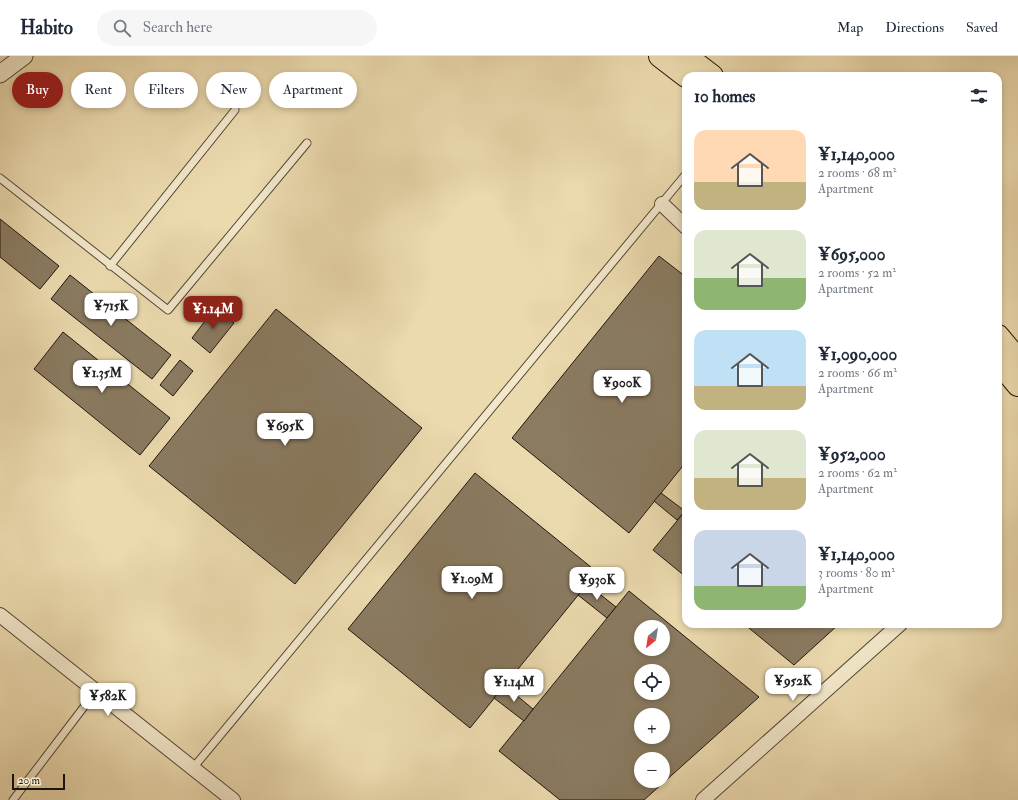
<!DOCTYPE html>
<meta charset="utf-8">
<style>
:root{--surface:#fff;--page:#f6f6f7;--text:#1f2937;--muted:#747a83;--line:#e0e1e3;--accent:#8f2418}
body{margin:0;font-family:"IM FELL Double Pica",serif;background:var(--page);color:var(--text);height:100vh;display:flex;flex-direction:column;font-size:15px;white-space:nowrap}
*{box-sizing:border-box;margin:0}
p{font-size:13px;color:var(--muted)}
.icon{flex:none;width:22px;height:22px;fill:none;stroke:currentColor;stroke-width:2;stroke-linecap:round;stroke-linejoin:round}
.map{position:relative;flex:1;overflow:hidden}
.side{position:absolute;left:682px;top:16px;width:320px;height:556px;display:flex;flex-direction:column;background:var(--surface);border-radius:12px;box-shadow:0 2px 6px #0003}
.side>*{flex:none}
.top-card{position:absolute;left:12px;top:16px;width:380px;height:36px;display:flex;gap:8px}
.needle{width:26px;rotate:210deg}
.fabs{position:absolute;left:634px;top:564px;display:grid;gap:8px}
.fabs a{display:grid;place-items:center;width:36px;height:36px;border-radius:50%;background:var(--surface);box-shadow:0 2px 6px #0003;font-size:20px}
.scale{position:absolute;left:12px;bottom:10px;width:53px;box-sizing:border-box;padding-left:4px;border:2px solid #20150d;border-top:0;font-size:11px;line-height:14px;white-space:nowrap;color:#20150d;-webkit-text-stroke:3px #f2e7ca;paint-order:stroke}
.price{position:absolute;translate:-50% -34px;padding:0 9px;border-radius:8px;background:#fff;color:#222;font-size:13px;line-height:26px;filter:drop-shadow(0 1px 2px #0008)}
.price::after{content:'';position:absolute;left:50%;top:24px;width:12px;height:9px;margin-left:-6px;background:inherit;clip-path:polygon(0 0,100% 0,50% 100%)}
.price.current{background:var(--accent);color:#fff}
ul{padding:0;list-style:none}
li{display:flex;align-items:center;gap:12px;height:100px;padding:0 12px}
li span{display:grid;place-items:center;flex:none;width:112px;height:80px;border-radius:12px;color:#555}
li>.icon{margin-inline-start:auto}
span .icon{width:48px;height:48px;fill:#fffc;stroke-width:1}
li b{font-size:17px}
h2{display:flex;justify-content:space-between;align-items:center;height:48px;padding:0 12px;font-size:17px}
.chip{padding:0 14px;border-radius:18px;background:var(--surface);box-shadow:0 2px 6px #0003;font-size:14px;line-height:36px}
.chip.current{background:var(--accent);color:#fff}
header{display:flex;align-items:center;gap:24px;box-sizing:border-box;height:56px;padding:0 20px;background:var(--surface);border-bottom:1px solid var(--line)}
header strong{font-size:19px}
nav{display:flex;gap:22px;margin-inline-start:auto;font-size:14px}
.search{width:280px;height:36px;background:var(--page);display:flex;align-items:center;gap:10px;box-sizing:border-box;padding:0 14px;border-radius:22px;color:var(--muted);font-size:15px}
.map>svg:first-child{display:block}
.building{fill:#8a7b61;stroke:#20150d;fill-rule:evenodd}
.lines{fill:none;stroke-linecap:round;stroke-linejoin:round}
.service-casing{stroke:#534635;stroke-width:9}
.minor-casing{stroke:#534635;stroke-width:16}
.tertiary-casing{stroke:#534635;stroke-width:19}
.primary-casing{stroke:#20150d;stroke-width:24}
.service{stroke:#f2e7ca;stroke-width:7}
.minor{stroke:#f2e7ca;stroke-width:14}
.tertiary{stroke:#f2e7ca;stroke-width:17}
.primary{stroke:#ebdaae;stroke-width:22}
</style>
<header>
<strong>Habito</strong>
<div class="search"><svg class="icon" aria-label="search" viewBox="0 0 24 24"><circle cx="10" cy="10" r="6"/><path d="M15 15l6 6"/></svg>Search here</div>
<nav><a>Map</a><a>Directions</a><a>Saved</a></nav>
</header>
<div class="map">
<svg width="1018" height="744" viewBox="0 0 1018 744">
<rect width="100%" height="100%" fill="#ebdaae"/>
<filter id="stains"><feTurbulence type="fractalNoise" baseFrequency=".005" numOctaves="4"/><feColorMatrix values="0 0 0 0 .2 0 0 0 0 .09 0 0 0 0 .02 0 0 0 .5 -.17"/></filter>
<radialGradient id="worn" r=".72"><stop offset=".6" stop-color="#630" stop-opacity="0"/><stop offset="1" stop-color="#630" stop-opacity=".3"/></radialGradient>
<g class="building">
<path d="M0,163L59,210L40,233L0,201Z"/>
<path d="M659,200L686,221V406L629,477L512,382Z"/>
<path d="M70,219L171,299L152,323L51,243Z"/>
<path d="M215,252L234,267L210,297L192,282Z"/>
<path d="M276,253L422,372L295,528L149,410Z"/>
<path d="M63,276L170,362L140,399L34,313Z"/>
<path d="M180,304L193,315L173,340L160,329Z"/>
<path d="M475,417L597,516L470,672L348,573Z"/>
<path d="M661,437L685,455L677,464L654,445Z"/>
<path d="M686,454V521L653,494Z"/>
<path d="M587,528L616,551L607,562L578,539Z"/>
<path d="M629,535L759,641L644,744H560L499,695ZM641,571H663V593H641ZM641,615H663V637H641ZM641,659H663V681H641ZM641,703H663V725H641Z"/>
<path d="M744,568H839L794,609Z"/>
<path d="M504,629L533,653L524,665L494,642Z"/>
</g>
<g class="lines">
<g class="service-casing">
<g id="service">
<path d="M0,122L168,254L307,87"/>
<path d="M110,210L235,54"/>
<path d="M193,712L686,118"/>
<path d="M13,744L96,635"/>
</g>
</g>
<g class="minor-casing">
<g id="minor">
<path d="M662,148L686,171"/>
<path d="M0,559L233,744"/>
<path d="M703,744L900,568"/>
</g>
</g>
<g class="tertiary-casing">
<path id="tertiary" d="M0,18L24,0"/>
</g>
<g class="primary-casing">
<g id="primary">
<path d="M660,0L686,20"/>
<path d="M686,0L712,20"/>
<path d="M998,280L1018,304"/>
<path d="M998,305L1018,329"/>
</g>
</g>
<use href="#service" class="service"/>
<use href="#minor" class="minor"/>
<use href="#tertiary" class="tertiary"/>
<use href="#primary" class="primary"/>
</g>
<rect width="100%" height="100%" filter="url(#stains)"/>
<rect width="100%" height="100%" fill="url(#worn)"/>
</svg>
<div class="fabs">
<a><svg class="needle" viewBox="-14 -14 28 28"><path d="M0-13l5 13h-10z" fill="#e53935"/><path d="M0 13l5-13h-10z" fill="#747a83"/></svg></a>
<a><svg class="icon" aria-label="locate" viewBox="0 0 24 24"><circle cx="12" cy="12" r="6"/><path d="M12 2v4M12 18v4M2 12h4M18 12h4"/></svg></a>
<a>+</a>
<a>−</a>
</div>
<div class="scale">20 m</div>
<b class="price" style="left:111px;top:271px">¥715K</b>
<b class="price current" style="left:213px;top:274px">¥1.14M</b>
<b class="price" style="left:102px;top:338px">¥1.35M</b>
<b class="price" style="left:622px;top:348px">¥900K</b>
<b class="price" style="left:285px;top:391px">¥695K</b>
<b class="price" style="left:472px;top:544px">¥1.09M</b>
<b class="price" style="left:597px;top:545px">¥930K</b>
<b class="price" style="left:793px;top:646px">¥952K</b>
<b class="price" style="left:514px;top:647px">¥1.14M</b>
<b class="price" style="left:108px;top:661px">¥582K</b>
<div class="top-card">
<a class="chip current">Buy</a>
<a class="chip">Rent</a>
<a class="chip">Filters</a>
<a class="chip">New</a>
<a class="chip">Apartment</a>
</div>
<section class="side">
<h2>10 homes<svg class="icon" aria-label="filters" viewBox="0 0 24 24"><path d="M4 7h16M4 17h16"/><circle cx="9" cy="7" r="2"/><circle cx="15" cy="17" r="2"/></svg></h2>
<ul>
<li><span style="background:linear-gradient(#ffd9b3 65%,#c2b280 0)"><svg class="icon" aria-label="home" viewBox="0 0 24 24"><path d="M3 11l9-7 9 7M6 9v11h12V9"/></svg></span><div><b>¥1,140,000</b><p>2 rooms · 68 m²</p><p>Apartment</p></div></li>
<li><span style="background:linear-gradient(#dfe7d0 60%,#8fb573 0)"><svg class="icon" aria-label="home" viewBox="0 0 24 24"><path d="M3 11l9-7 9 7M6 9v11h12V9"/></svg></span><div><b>¥695,000</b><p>2 rooms · 52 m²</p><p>Apartment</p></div></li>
<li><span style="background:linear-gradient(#bfe0f5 70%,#c2b280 0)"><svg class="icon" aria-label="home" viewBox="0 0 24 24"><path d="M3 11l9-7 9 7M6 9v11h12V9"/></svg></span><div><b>¥1,090,000</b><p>2 rooms · 66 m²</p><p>Apartment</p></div></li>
<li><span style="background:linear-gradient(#dfe7d0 60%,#c2b280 0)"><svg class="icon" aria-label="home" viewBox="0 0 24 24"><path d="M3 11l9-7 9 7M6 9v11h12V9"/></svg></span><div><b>¥952,000</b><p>2 rooms · 62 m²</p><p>Apartment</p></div></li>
<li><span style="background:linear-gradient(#c9d6e8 70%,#8fb573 0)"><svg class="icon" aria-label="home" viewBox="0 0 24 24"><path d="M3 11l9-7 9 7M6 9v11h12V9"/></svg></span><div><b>¥1,140,000</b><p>3 rooms · 80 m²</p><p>Apartment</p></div></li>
</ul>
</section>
</div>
